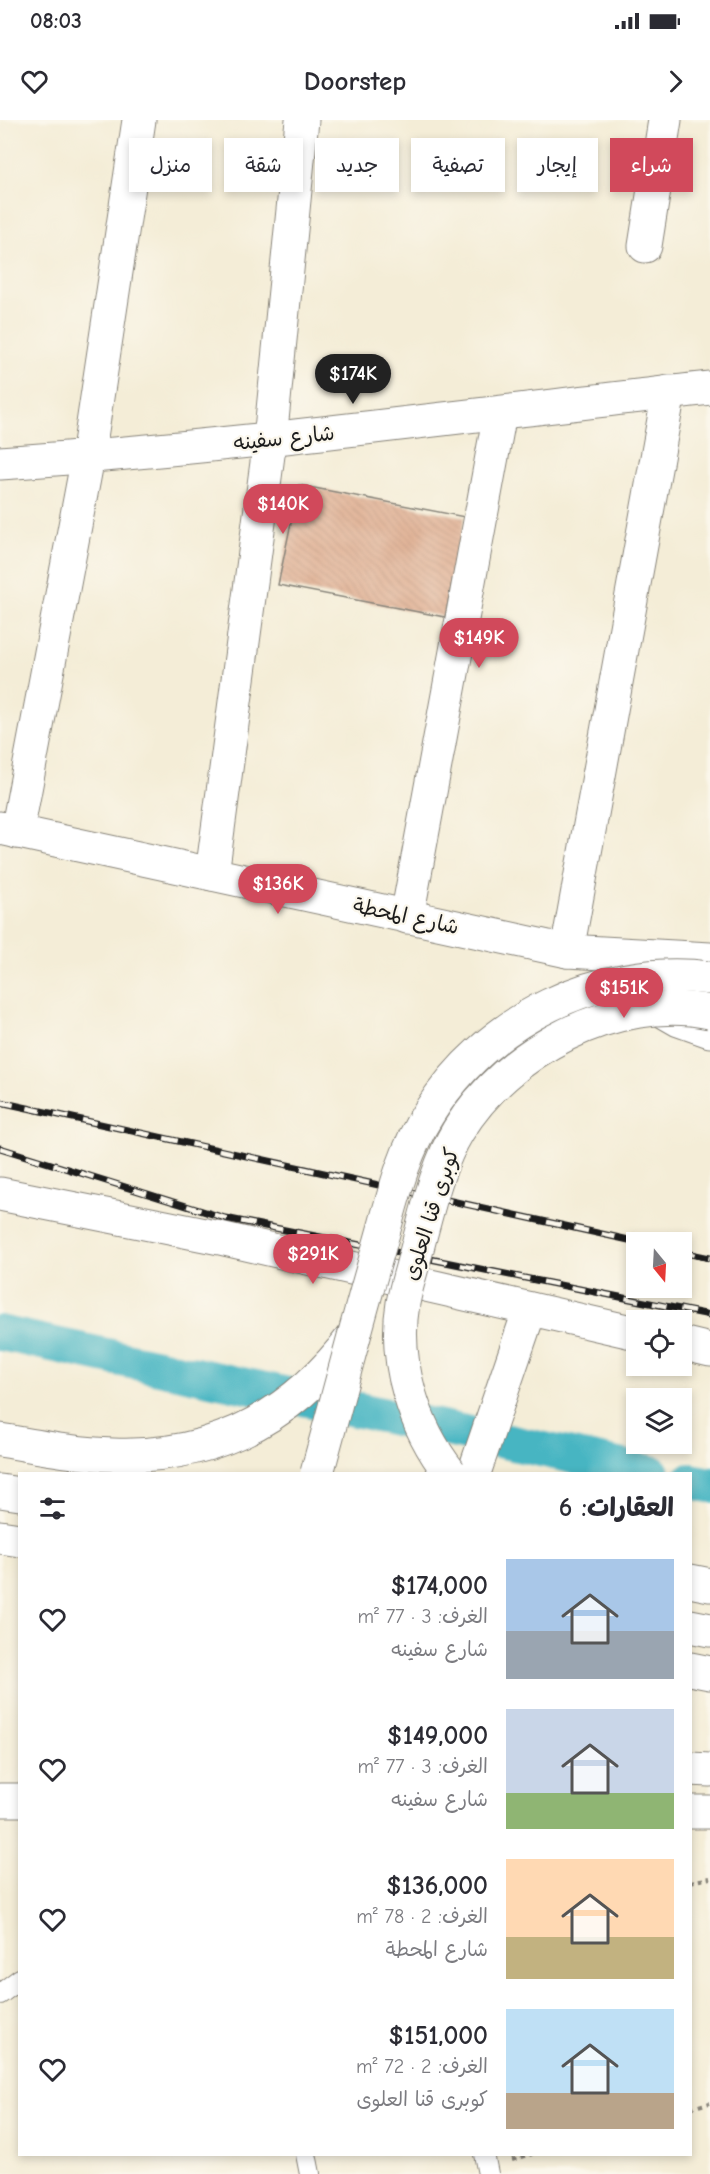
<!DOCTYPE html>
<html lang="ar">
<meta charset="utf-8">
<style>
:root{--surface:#fff;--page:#f7f7f7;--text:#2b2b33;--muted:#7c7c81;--accent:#d1495b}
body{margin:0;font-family:"Comic Neue","Playpen Sans Arabic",sans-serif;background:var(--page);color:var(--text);direction:rtl;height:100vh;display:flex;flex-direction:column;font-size:22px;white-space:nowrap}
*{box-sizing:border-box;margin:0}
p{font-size:20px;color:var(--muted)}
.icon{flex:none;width:33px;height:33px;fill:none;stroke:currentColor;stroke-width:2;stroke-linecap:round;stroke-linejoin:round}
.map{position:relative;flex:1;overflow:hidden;direction:ltr}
.side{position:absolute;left:18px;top:1352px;width:674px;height:684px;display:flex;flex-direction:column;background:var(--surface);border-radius:0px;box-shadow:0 3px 9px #0003;direction:rtl}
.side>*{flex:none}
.hud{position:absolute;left:18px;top:18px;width:675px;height:54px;direction:rtl;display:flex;gap:12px}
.needle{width:39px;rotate:162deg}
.fabs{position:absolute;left:626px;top:1112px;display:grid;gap:12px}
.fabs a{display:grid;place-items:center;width:66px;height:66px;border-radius:0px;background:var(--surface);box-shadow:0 3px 9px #0003;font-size:30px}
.price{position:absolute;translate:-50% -51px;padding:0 14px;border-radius:21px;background:var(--accent);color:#fff;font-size:20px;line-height:39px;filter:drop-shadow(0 2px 3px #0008)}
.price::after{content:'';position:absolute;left:50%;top:36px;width:18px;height:14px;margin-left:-9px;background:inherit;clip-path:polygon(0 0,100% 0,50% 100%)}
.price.on{background:#222;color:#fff}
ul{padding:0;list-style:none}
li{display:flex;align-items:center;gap:18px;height:150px;padding:0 18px}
li span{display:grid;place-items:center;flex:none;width:168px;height:120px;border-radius:0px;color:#555}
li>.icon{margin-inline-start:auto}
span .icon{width:72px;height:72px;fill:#fffc;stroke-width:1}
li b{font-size:26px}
h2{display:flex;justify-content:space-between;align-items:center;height:72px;padding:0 18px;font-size:26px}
.tag{padding:0 21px;border-radius:0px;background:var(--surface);box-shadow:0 3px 9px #0003;font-size:21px;line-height:54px}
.tag.on{background:var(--accent);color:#fff}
.status{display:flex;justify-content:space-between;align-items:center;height:42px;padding:0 30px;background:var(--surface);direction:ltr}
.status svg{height:16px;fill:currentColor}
header{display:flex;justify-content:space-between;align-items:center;height:78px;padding:0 18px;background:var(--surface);font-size:27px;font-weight:600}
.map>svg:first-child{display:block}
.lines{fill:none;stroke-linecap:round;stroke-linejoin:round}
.canal{stroke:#47b5c2;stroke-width:36}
.building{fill:url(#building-back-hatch)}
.lane-casing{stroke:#88847a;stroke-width:22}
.street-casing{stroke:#88847a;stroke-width:35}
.secondary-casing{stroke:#88847a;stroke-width:35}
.highway-casing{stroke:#88847a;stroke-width:35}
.path{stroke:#88847a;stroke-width:4;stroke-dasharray:4.5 4.5;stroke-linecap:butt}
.lane{stroke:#fff;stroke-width:20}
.street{stroke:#fff;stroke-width:33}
.secondary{stroke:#fff;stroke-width:33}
.highway{stroke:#fff;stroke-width:33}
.rail-casing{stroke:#1c1c1c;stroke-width:7}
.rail{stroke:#fbf7ec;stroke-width:4.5;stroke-dasharray:14;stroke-linecap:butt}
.highway-bridge-casing{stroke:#88847a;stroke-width:35;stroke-linecap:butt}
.highway-bridge{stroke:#fff;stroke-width:33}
.labels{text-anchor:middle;stroke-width:4.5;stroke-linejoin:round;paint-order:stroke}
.street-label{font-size:21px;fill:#1c1c1c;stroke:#fbf7ec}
</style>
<div class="status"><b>08:03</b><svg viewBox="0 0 49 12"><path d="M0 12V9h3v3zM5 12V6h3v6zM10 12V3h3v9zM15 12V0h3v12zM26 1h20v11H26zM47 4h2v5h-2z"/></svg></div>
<header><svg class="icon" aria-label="forward" viewBox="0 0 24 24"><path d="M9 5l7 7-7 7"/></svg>Doorstep<svg class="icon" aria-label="heart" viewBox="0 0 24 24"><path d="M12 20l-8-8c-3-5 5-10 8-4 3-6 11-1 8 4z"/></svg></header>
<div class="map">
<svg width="710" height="2054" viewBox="0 0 710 2054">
<defs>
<pattern id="building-back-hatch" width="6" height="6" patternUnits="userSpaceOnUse" patternTransform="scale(1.5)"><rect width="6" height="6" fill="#deaa8c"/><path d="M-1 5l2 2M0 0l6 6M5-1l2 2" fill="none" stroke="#be9278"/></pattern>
</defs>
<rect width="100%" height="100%" fill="#fbf7ec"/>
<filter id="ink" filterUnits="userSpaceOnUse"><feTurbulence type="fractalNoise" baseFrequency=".0167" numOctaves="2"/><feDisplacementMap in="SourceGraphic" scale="12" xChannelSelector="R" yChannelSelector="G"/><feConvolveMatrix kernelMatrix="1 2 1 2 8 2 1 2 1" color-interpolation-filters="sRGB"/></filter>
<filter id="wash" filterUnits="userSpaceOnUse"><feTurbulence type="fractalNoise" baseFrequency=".008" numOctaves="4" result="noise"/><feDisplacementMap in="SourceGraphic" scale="24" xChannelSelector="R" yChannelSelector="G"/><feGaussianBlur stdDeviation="1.35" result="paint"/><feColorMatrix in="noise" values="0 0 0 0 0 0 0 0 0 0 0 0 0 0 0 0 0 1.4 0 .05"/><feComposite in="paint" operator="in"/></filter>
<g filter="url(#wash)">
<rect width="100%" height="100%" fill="#f4edd7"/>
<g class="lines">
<g class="canal">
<path d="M0,1213L652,1353"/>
<path d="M690,1361L710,1365"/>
</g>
</g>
<g id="blocks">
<path class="building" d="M299,365L465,397L445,497L278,465Z"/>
</g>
</g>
<g filter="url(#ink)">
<use href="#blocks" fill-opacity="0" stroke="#88847a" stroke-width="1.5"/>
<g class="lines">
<g class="lane-casing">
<g id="lane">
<path d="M0,1874L20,1859"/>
<path d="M306,2034L310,2054"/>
<path d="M484,2034L488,2054"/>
</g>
</g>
<g class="street-casing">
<g id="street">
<path d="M645,126L665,0"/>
<path d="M17,712L88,337L139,0"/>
<path d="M212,754L270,320L302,0"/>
<path d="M407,797L500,293"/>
<path d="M567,831L669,272"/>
<path d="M0,1074L220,1118L636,1213"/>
<path d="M681,1223L710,1230"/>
<path d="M0,1680H20"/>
<path d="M690,1692H710"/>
</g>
</g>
<g class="secondary-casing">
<g id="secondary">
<path d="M0,343C238,327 473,294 710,268"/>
<path d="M0,708L567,831L710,839"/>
<path d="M660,889L679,900L710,911"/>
</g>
</g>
<g class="highway-casing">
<g id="highway">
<path d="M0,1320C37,1326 75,1334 113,1335C215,1339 294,1296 354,1215"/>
<path d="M474,1353L530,1189"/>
<path d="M0,1371L20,1374"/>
<path d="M0,1417L20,1420"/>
<path d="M690,1461L710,1465"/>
<path d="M690,1506L710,1510"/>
<path d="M690,1549L710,1553"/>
<path d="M690,1649L710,1650"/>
</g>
</g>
<g class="path">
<path d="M690,1762L710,1758"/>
<path d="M690,1988L710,1983"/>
<path d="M512,2040L532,2034"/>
</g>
<use href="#lane" class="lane"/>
<use href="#street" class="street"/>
<use href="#secondary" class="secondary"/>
<use href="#highway" class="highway"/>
<g class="rail-casing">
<g id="rail">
<path d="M0,982L638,1122"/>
<path d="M0,1028L225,1098L710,1195"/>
<path d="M681,1132L710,1138"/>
</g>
</g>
<use href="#rail" class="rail"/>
<g class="highway-bridge-casing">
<g id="highway-bridge">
<path d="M317,1353C337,1280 356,1207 377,1134C391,1087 401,1036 428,994C487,899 598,844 710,858"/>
<path d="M450,1353C414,1307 393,1242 403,1183C407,1162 414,1142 419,1121C429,1084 438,1044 458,1011C507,930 616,873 710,892"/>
</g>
</g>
<use href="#highway-bridge" class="highway-bridge"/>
</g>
</g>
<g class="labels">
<g class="street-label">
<text transform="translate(284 318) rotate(-6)" y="7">شارع سفينه</text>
<text transform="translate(406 796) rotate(12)" y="7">شارع المحطة</text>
<text transform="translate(431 1094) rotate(-72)" y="7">كوبرى قنا العلوى</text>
</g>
</g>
</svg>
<div class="fabs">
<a><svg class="needle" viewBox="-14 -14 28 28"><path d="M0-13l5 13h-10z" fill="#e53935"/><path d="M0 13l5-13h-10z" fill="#7c7c81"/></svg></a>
<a><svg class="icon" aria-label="locate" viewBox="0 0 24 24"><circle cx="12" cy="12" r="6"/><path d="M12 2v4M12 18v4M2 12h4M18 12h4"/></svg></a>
<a><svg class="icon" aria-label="layers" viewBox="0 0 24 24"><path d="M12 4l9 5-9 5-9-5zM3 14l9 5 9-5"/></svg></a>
</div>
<b class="price on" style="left:353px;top:285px">$174K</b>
<b class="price" style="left:283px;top:415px">$140K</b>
<b class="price" style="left:479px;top:549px">$149K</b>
<b class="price" style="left:278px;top:795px">$136K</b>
<b class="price" style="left:624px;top:899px">$151K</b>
<b class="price" style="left:313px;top:1165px">$291K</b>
<div class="hud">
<a class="tag on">شراء</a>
<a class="tag">إيجار</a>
<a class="tag">تصفية</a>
<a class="tag">جديد</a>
<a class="tag">شقة</a>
<a class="tag">منزل</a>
</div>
<section class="side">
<h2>العقارات: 6<svg class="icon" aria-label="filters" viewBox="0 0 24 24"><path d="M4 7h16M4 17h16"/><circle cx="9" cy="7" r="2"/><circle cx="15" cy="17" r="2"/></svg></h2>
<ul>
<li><span style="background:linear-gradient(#a9c7e8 60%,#9aa5b1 0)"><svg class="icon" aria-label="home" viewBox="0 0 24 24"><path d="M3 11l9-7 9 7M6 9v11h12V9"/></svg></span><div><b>$174,000</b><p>الغرف: 3 · 77 m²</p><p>شارع سفينه</p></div><svg class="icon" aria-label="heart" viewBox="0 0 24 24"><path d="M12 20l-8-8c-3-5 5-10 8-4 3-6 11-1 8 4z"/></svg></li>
<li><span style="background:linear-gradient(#c9d6e8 70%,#8fb573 0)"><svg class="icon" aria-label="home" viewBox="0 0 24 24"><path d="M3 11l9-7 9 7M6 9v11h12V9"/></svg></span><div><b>$149,000</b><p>الغرف: 3 · 77 m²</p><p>شارع سفينه</p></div><svg class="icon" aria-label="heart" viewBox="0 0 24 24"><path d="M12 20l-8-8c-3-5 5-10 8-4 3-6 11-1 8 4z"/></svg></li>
<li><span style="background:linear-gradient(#ffd9b3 65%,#c2b280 0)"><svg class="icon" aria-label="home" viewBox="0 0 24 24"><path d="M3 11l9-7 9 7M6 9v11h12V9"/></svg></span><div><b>$136,000</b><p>الغرف: 2 · 78 m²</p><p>شارع المحطة</p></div><svg class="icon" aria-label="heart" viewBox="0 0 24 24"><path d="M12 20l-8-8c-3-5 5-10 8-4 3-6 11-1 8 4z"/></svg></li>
<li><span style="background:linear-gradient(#bfe0f5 70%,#b9a48a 0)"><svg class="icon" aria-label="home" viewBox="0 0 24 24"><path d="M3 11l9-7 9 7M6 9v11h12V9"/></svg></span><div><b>$151,000</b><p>الغرف: 2 · 72 m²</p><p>كوبرى قنا العلوى</p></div><svg class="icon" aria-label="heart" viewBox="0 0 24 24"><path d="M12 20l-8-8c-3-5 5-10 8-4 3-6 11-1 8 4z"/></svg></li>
</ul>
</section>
</div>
